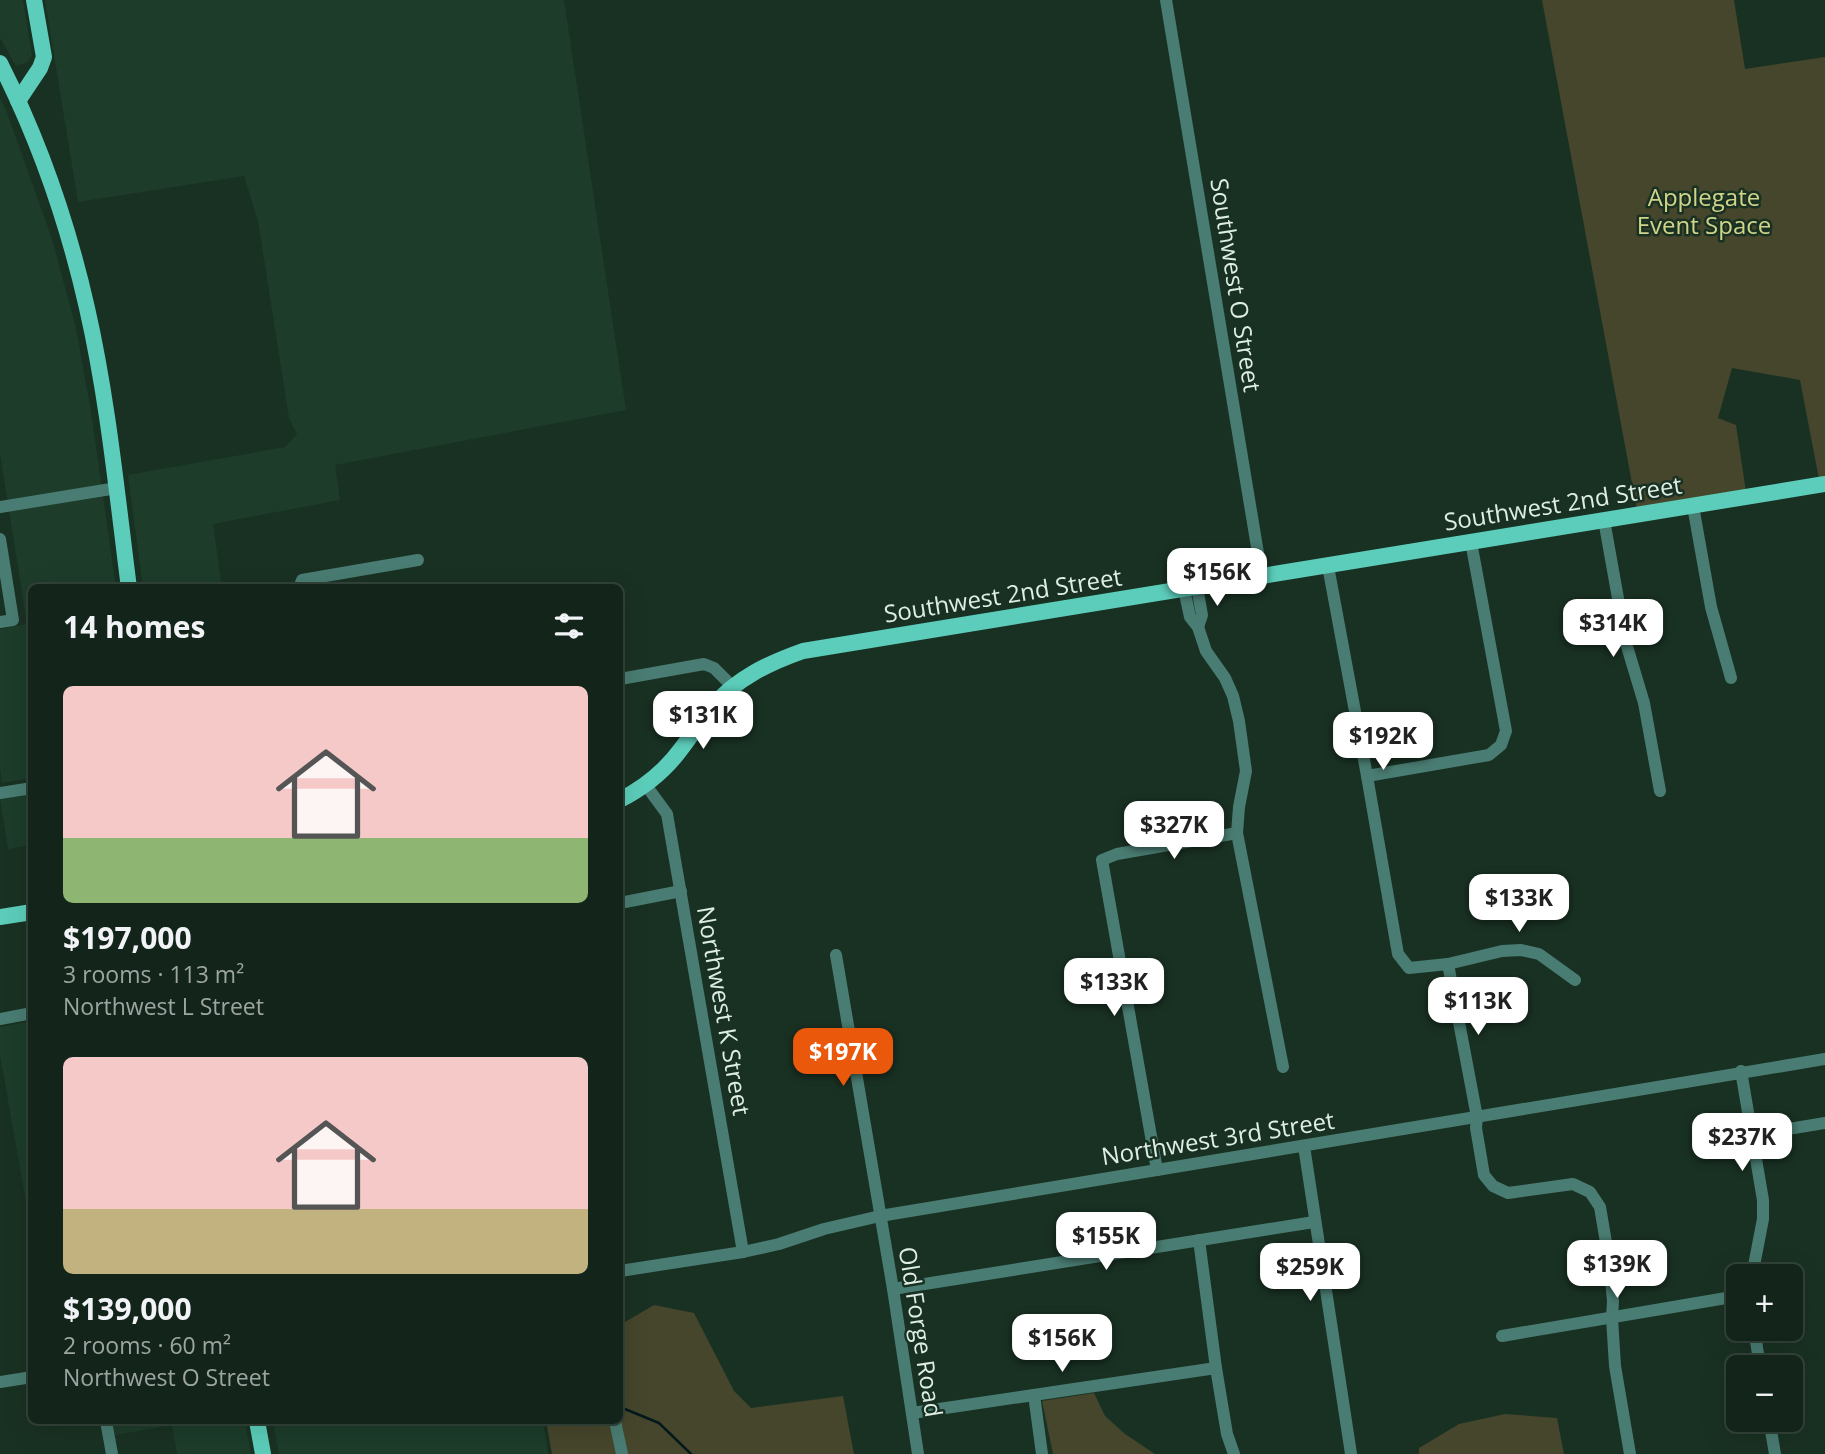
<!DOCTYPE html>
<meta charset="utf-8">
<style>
:root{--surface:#13251a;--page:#203127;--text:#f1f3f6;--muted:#9da5a2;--line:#324239;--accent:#ea580c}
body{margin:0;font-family:"Open Sans",sans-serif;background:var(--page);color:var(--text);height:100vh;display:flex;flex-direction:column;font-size:26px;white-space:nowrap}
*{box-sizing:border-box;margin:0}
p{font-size:23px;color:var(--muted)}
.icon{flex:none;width:38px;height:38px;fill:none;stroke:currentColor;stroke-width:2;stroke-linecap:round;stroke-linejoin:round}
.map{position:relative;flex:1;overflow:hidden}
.drawer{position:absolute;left:28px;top:584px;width:595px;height:840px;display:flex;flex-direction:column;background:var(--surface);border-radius:10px;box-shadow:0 7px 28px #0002,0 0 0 2px var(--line)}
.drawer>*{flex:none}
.tools{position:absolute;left:1726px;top:1264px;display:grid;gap:14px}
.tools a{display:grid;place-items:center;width:77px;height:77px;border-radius:10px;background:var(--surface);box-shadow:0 7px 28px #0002,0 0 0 2px var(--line);font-size:35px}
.price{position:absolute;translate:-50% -60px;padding:0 16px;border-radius:14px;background:#fff;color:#222;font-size:23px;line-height:46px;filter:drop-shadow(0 2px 4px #0008)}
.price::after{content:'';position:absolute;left:50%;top:42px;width:21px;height:16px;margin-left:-10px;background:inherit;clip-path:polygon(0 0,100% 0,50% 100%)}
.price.active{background:var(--accent);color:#fff}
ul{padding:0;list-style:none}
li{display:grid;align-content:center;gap:14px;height:371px;padding:0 35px}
li span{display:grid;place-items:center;height:217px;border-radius:10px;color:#555}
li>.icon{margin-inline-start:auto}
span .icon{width:126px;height:126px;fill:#fffc;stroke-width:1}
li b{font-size:30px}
h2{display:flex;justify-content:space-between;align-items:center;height:84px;padding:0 35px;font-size:30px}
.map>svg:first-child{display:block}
.built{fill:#1d3c2a}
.green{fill:#45462b}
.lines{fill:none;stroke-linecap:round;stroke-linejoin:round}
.stream{stroke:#05181b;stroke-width:2.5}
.minor{stroke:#497c72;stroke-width:12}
.major{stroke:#5ccdba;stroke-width:16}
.labels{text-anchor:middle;stroke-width:5;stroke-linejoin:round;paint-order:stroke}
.park-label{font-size:24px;fill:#d0d388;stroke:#193123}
.street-label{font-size:24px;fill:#dfeee4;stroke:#193123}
</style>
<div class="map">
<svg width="1825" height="1454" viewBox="0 0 1825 1454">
<rect width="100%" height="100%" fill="#193123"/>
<g class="built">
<path d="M0,0H23L32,55L28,62L16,66L0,38Z"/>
<path d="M45,0H564L626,410L335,465L340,500L213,524L222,588H143L128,475L285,447L297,434L289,418L258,221L244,176L78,202Z"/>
<path d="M0,98L6,110L52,239L76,328L91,412L116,588H32L31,778L2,783L0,769V629L27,624L0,453Z"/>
<path d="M31,793V845L8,849L0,798Z"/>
<path d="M31,1021H32L31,1230L0,1055V1027Z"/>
<path d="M112,1421H245L251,1454H177L172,1425L115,1435Z"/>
<path d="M273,1421H543L548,1454H279Z"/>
</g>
<g class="green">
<path d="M1542,0H1734L1745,69L1825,57V478L1819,479L1800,380L1732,368L1718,418L1736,425L1746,492L1637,510Z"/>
<path d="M654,1305L694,1313L734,1391L751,1408L843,1396L854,1454H552L546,1421H620V1322H625Z"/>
<path d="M1094,1393L1105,1416L1125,1434L1155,1454H1053L1042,1401Z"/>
<path d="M1505,1414L1557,1418L1564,1454H1419V1448L1459,1424Z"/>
</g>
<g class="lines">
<path class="stream" d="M620,1407L659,1423L691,1454"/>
<g class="minor">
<path d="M1166,0L1262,577"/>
<path d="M1693,506L1711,607L1731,678"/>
<path d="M0,507L117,488"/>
<path d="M1604,520L1626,643L1644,703L1660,791"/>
<path d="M0,539L13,620L0,622"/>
<path d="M1328,566L1367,776L1398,954L1409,968L1448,964L1502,951L1521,950L1539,954L1575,980"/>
<path d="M1197,587L1202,615L1198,627"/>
<path d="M299,588L302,580L418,560"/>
<path d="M1184,589L1190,617L1198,627L1206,651L1225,678L1233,696L1239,721L1246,771L1239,807L1237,833L1283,1067"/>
<path d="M620,679L704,664L714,668L733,687"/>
<path d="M1367,776L1489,755L1501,745L1506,731L1471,542"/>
<path d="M645,784L667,814L743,1252"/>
<path d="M0,793L32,788"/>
<path d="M620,903L681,891"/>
<path d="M836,955L893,1289L918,1454"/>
<path d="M1448,964L1477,1117L1476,1128L1484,1175L1493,1186L1508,1193L1573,1184L1590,1192L1600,1207L1609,1260L1613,1301L1612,1318L1615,1366L1630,1454"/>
<path d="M0,1019L32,1013"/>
<path d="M1741,1071L1763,1200V1219L1752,1276"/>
<path d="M1752,1135L1825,1123"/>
<path d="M1304,1146L1351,1454"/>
<path d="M1157,1170L1102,860L1117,854L1237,833"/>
<path d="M1199,1240L1216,1368L1227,1434L1234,1454"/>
<path d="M620,1271L743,1252L779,1244L824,1229L880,1216L1825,1059"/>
<path d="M893,1289L1314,1222"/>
<path d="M1754,1328L1760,1367"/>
<path d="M1502,1336L1738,1296"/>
<path d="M0,1382L32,1377"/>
<path d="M1034,1395L1042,1454"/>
<path d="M912,1413L1216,1368"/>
<path d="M1769,1419L1775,1454"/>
<path d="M106,1421L112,1454"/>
<path d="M615,1421L622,1454"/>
</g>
<g class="major">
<path d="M0,63C39,140 68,224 87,308C108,400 117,495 129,588"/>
<path d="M18,101L40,68L44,57L34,0"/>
<path d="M620,800C643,788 665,771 681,749C692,735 701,720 713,706C737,678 769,663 803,651L1825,484"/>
<path d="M0,917L32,912"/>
<path d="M257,1421L263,1454"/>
</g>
</g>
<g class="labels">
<g class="park-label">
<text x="1704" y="206">Applegate<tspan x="1704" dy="28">Event Space</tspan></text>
</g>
<g class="street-label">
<text transform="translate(1235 285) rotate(81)" y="8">Southwest O Street</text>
<text transform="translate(1563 504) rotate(-9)" y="8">Southwest 2nd Street</text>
<text transform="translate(1003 596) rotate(-9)" y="8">Southwest 2nd Street</text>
<text transform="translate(723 1011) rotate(80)" y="8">Northwest K Street</text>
<text transform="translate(1218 1139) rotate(-9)" y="8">Northwest 3rd Street</text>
<text transform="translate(920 1332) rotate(81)" y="8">Old Forge Road</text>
</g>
</g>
</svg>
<div class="tools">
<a>+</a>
<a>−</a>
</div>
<b class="price" style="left:1217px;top:608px">$156K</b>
<b class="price" style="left:1613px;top:659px">$314K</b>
<b class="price" style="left:703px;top:751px">$131K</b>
<b class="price" style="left:1383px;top:772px">$192K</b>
<b class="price" style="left:1174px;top:861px">$327K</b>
<b class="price" style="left:1519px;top:934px">$133K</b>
<b class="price" style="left:1114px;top:1018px">$133K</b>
<b class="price" style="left:1478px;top:1037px">$113K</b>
<b class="price active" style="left:843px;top:1088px">$197K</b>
<b class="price" style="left:1742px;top:1173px">$237K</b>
<b class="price" style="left:1106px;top:1272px">$155K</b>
<b class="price" style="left:1617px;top:1300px">$139K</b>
<b class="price" style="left:1310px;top:1303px">$259K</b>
<b class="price" style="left:1062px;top:1374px">$156K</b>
<section class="drawer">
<h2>14 homes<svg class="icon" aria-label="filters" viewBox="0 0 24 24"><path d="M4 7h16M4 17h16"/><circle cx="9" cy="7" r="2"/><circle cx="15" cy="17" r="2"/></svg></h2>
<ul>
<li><span style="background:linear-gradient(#f6c9c9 70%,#8fb573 0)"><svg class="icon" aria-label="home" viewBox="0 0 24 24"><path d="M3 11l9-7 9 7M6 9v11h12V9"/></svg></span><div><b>$197,000</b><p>3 rooms · 113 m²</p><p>Northwest L Street</p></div></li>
<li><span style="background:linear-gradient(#f6c9c9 70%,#c2b280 0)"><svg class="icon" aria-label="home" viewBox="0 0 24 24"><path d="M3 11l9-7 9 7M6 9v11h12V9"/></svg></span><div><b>$139,000</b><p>2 rooms · 60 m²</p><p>Northwest O Street</p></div></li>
</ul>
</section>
</div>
